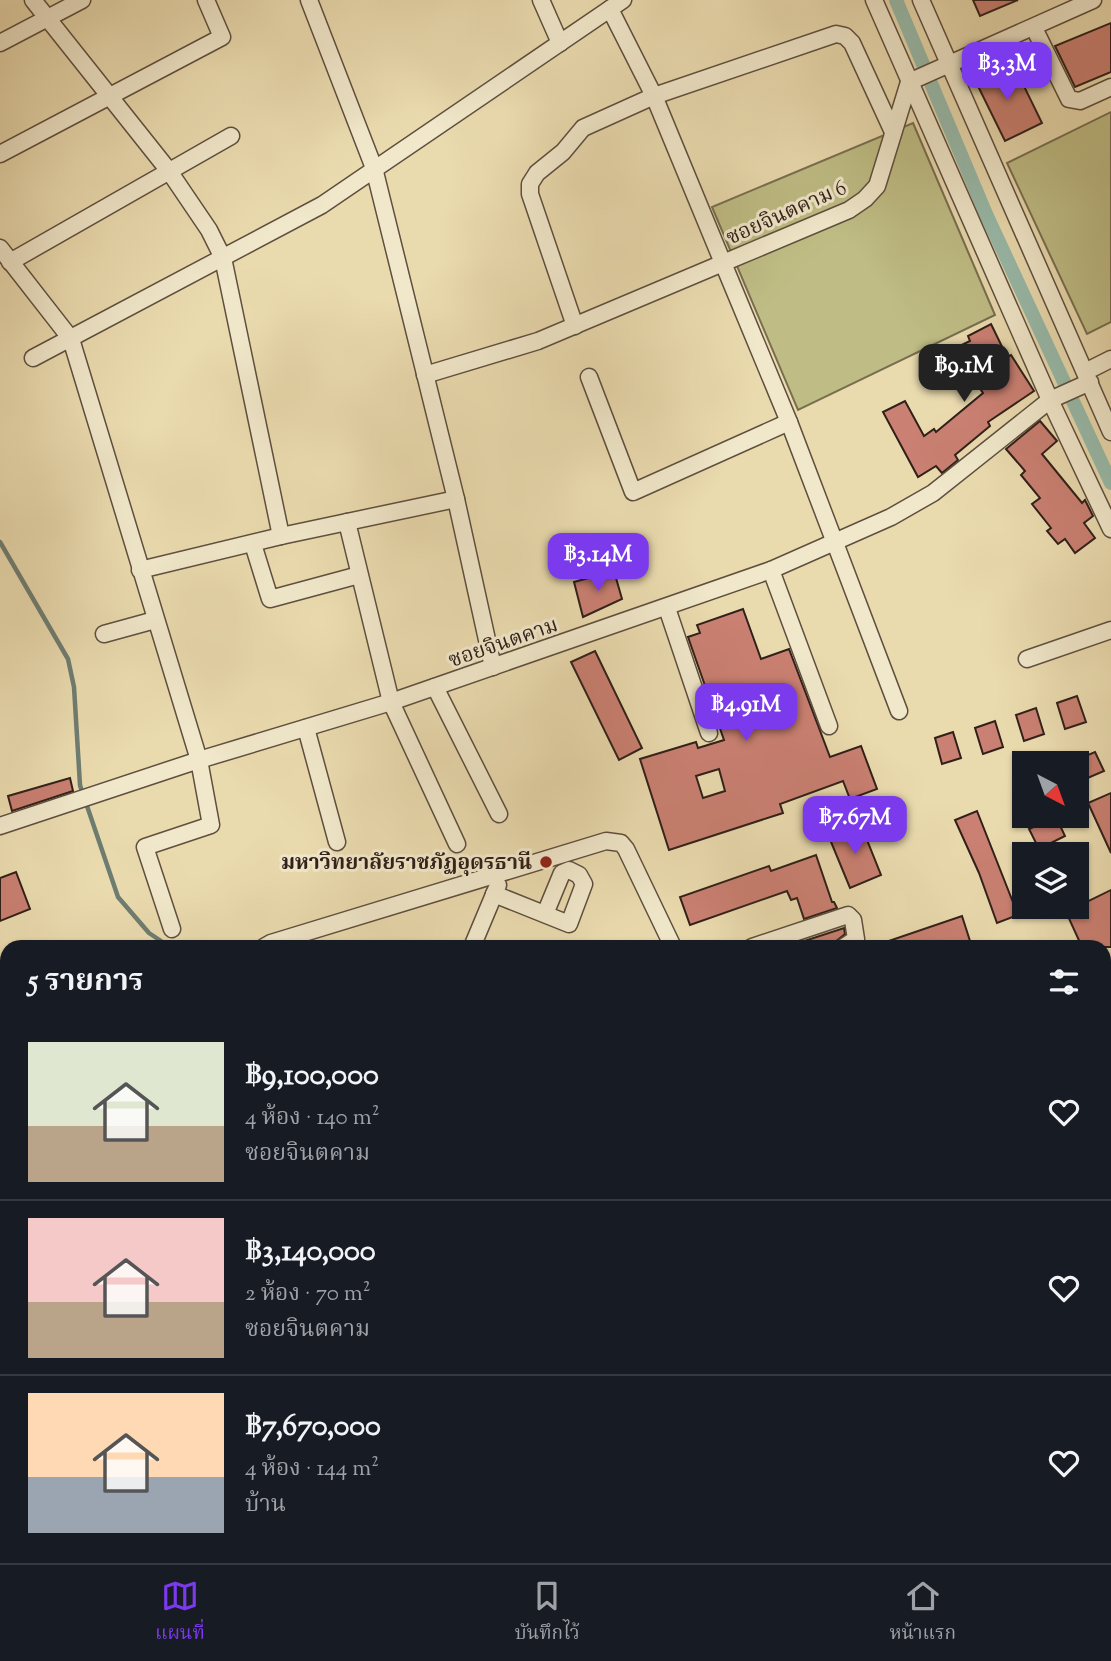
<!DOCTYPE html>
<html lang="th">
<meta charset="utf-8">
<style>
:root{--surface:#171b24;--page:#20242c;--text:#f1f3f6;--muted:#9ea1a6;--line:#363941;--accent:#7c3aed}
body{margin:0;font-family:"Sorts Mill Goudy","Noto Serif Thai",serif;background:var(--page);color:var(--text);height:100vh;display:flex;flex-direction:column;font-size:26px;white-space:nowrap}
*{box-sizing:border-box;margin:0}
p{font-size:23px;color:var(--muted)}
.icon{flex:none;width:38px;height:38px;fill:none;stroke:currentColor;stroke-width:2;stroke-linecap:round;stroke-linejoin:round}
.map{position:relative;flex:1;overflow:hidden}
.sheet{position:absolute;left:0px;top:940px;width:1111px;height:625px;display:flex;flex-direction:column;background:var(--surface);border-radius:21px 21px 0 0;box-shadow:0 2px 5px #0004}
.sheet>*{flex:none}
.needle{width:46px;rotate:139deg}
.tools{position:absolute;left:1012px;top:751px;display:grid;gap:14px}
.tools a{display:grid;place-items:center;width:77px;height:77px;border-radius:0px;background:var(--surface);box-shadow:0 2px 5px #0004;font-size:35px}
.price{position:absolute;translate:-50% -60px;padding:0 16px;border-radius:14px;background:var(--accent);color:#fff;font-size:23px;line-height:46px;filter:drop-shadow(0 2px 4px #0008)}
.price::after{content:'';position:absolute;left:50%;top:42px;width:21px;height:16px;margin-left:-10px;background:inherit;clip-path:polygon(0 0,100% 0,50% 100%)}
.price.active{background:#222;color:#fff}
ul{padding:0;list-style:none}
li{display:flex;align-items:center;gap:21px;height:175px;padding:0 28px}
li+li{border-top:2px solid var(--line)}
li span{display:grid;place-items:center;flex:none;width:196px;height:140px;border-radius:0px;color:#555}
li>.icon{margin-inline-start:auto}
span .icon{width:84px;height:84px;fill:#fffc;stroke-width:1}
li b{font-size:30px}
h2{display:flex;justify-content:space-between;align-items:center;height:84px;padding:0 28px;font-size:30px}
.tab-bar{display:flex;justify-content:space-around;align-items:center;height:98px;border-top:2px solid var(--line);background:var(--surface);font-size:19px;color:var(--muted)}
.tab-bar a{display:grid;justify-items:center;gap:4px}
.tab-bar .active{color:var(--accent)}
.map>svg:first-child{display:block}
.green{fill:#bfbd85;stroke:#786e50;stroke-width:2}
.lines{fill:none;stroke-linecap:round;stroke-linejoin:round}
.stream{stroke:#6e7d71;stroke-width:4.5}
.canal{stroke:#98bbab;stroke-width:14}
.building{fill:#ca8072;stroke:#30201a;stroke-width:2;fill-rule:evenodd}
.minor-casing{stroke:#5e4f3f;stroke-width:19}
.minor{stroke:#f1e8cb;stroke-width:16}
.poi-dot{fill:#8f2418;stroke:#f1e8cb;stroke-width:2.5}
.labels{text-anchor:middle;stroke-width:6;stroke-linejoin:round;paint-order:stroke}
.street-label{font-size:21px;fill:#30201a;stroke:#f1e8cb}
.poi-label{font-size:21px;font-weight:bold;fill:#30201a;stroke:#f1e8cb;text-anchor:end}
</style>
<div class="map">
<svg width="1111" height="1563" viewBox="0 0 1111 1563">
<rect width="100%" height="100%" fill="#eadbaf"/>
<filter id="stains"><feTurbulence type="fractalNoise" baseFrequency=".00286" numOctaves="4"/><feColorMatrix values="0 0 0 0 .2 0 0 0 0 .09 0 0 0 0 .02 0 0 0 .5 -.17"/></filter>
<radialGradient id="worn" r=".72"><stop offset=".6" stop-color="#630" stop-opacity="0"/><stop offset="1" stop-color="#630" stop-opacity=".3"/></radialGradient>
<g class="green">
<path d="M1111,112V322L1087,334L1007,163Z"/>
<path d="M913,123L995,315L798,410L712,207Z"/>
<path d="M1104,1252L1111,1256V1475L1104,1471Z"/>
</g>
<g class="lines">
<g class="stream">
<path d="M0,542L68,659L74,687L80,785L83,795"/>
<path d="M86,803L118,897L149,933L170,947"/>
<path d="M1089,1558V1563"/>
</g>
<path class="canal" d="M896,0L986,214L1111,483"/>
</g>
<g class="building">
<path d="M973,0H1018L980,16Z"/>
<path d="M1111,23V72L1075,87L1055,46Z"/>
<path d="M999,61L1012,87L1022,82L1042,123L1005,141L972,74Z"/>
<path d="M991,324L1007,357L1011,355L1034,391L988,422L990,426L955,455L958,460L942,473L936,466L918,477L883,412L905,401L924,436L934,429L936,432L983,393L962,362L948,369L941,355L970,341L968,336Z"/>
<path d="M1040,421L1057,441L1042,454L1082,503L1085,500L1093,516L1084,523L1095,538L1075,553L1065,539L1058,544L1047,531L1051,528L1032,504L1040,498L1021,475L1025,471L1006,449Z"/>
<path d="M614,571L622,599L583,617L574,582Z"/>
<path d="M743,609L761,659L789,649L830,757L861,746L877,789L850,799L843,781L780,804L783,813L669,850L640,759L696,742L698,748L724,740L688,637L700,633L697,625ZM719,769L725,791L703,798L696,776Z"/>
<path d="M595,651L642,748L619,760L571,662Z"/>
<path d="M1077,696L1086,722L1065,729L1057,703Z"/>
<path d="M1036,708L1044,734L1024,741L1016,715Z"/>
<path d="M995,721L1003,747L983,754L975,728Z"/>
<path d="M953,732L961,758L942,764L935,738Z"/>
<path d="M1095,752L1104,771L1076,783V760Z"/>
<path d="M70,778L73,791L12,811L8,796Z"/>
<path d="M1111,793V853L1088,803Z"/>
<path d="M977,811L1018,915L997,923L979,873L955,820Z"/>
<path d="M1056,817L1065,836L1039,849L1029,829Z"/>
<path d="M861,825L881,875L850,888L829,837Z"/>
<path d="M816,855L832,902H834L837,908L804,919L797,898L791,900L787,891L690,925L680,897L769,866L771,871Z"/>
<path d="M16,872L30,909L0,921V878Z"/>
<path d="M1111,890V947H1082L1066,912Z"/>
<path d="M962,916L970,941L954,947H877V945Z"/>
<path d="M844,928L845,934L835,942L834,947H786Z"/>
</g>
<g class="lines">
<g class="minor-casing">
<g id="minor">
<path d="M33,0L169,171L209,230L223,258L281,536"/>
<path d="M309,0L374,168L456,499L493,667"/>
<path d="M541,0L560,43"/>
<path d="M874,0L1050,400L1111,529"/>
<path d="M921,0L1111,432"/>
<path d="M1034,28L1069,99L1080,101L1111,87"/>
<path d="M0,43L82,0"/>
<path d="M0,154L222,37L206,0"/>
<path d="M0,248L71,339L199,760L211,825L145,847L172,929"/>
<path d="M10,262L231,136"/>
<path d="M575,326L530,194V184L537,173L563,152L583,128L654,96L836,34L845,36L852,43L893,132"/>
<path d="M33,358L322,205L623,0"/>
<path d="M1085,372L1111,359"/>
<path d="M425,375L538,341L723,263L654,96L610,9"/>
<path d="M589,377L633,492L789,422"/>
<path d="M347,522L391,702L457,844"/>
<path d="M253,544L270,599L359,575"/>
<path d="M140,570L281,536L456,499"/>
<path d="M771,570L829,726"/>
<path d="M667,608L709,733"/>
<path d="M104,634L155,620"/>
<path d="M1027,659L1111,630"/>
<path d="M435,687L499,814"/>
<path d="M899,711L789,422L723,263L849,210L865,199L877,186L909,82L1093,0"/>
<path d="M306,728L337,842"/>
<path d="M0,826L199,760L391,702L771,570L891,517L933,493L1050,400L1090,382"/>
<path d="M494,894L569,924L584,884L579,875L569,870L562,873L545,914"/>
<path d="M264,947L271,943L606,841L621,843L626,849L673,947"/>
<path d="M472,947L498,885"/>
<path d="M752,947L848,915L853,920L856,939L844,947"/>
<path d="M0,1060L7,1058"/>
<path d="M1104,1181L1111,1184"/>
<path d="M0,1355L7,1358"/>
<path d="M0,1495L7,1479"/>
<path d="M1104,1512L1111,1515"/>
<path d="M0,1549L7,1552"/>
<path d="M21,1558L35,1563"/>
<path d="M450,1558L462,1563"/>
<path d="M93,1563L96,1558"/>
<path d="M215,1563L217,1558"/>
<path d="M357,1563L359,1558"/>
<path d="M668,1563L670,1558"/>
<path d="M846,1563L849,1558"/>
</g>
</g>
<use href="#minor" class="minor"/>
</g>
<circle class="poi-dot" cx="546" cy="862" r="7"/>
<g class="labels">
<g class="street-label">
<text transform="translate(786 212) rotate(-24)" y="7">ซอยจินตคาม 6</text>
<text transform="translate(503 642) rotate(-19)" y="7">ซอยจินตคาม</text>
</g>
<g class="poi-label">
<text x="532" y="869">มหาวิทยาลัยราชภัฏอุดรธานี</text>
</g>
</g>
<rect width="100%" height="100%" filter="url(#stains)"/>
<rect width="100%" height="100%" fill="url(#worn)"/>
</svg>
<div class="tools">
<a><svg class="needle" viewBox="-14 -14 28 28"><path d="M0-13l5 13h-10z" fill="#e53935"/><path d="M0 13l5-13h-10z" fill="#9ea1a6"/></svg></a>
<a><svg class="icon" aria-label="layers" viewBox="0 0 24 24"><path d="M12 4l9 5-9 5-9-5zM3 14l9 5 9-5"/></svg></a>
</div>
<b class="price" style="left:1007px;top:102px">฿3.3M</b>
<b class="price active" style="left:964px;top:404px">฿9.1M</b>
<b class="price" style="left:598px;top:593px">฿3.14M</b>
<b class="price" style="left:746px;top:743px">฿4.91M</b>
<b class="price" style="left:855px;top:856px">฿7.67M</b>
<section class="sheet">
<h2>5 รายการ<svg class="icon" aria-label="filters" viewBox="0 0 24 24"><path d="M4 7h16M4 17h16"/><circle cx="9" cy="7" r="2"/><circle cx="15" cy="17" r="2"/></svg></h2>
<ul>
<li><span style="background:linear-gradient(#dfe7d0 60%,#b9a48a 0)"><svg class="icon" aria-label="home" viewBox="0 0 24 24"><path d="M3 11l9-7 9 7M6 9v11h12V9"/></svg></span><div><b>฿9,100,000</b><p>4 ห้อง · 140 m²</p><p>ซอยจินตคาม</p></div><svg class="icon" aria-label="heart" viewBox="0 0 24 24"><path d="M12 20l-8-8c-3-5 5-10 8-4 3-6 11-1 8 4z"/></svg></li>
<li><span style="background:linear-gradient(#f6c9c9 60%,#b9a48a 0)"><svg class="icon" aria-label="home" viewBox="0 0 24 24"><path d="M3 11l9-7 9 7M6 9v11h12V9"/></svg></span><div><b>฿3,140,000</b><p>2 ห้อง · 70 m²</p><p>ซอยจินตคาม</p></div><svg class="icon" aria-label="heart" viewBox="0 0 24 24"><path d="M12 20l-8-8c-3-5 5-10 8-4 3-6 11-1 8 4z"/></svg></li>
<li><span style="background:linear-gradient(#ffd9b3 60%,#9aa5b1 0)"><svg class="icon" aria-label="home" viewBox="0 0 24 24"><path d="M3 11l9-7 9 7M6 9v11h12V9"/></svg></span><div><b>฿7,670,000</b><p>4 ห้อง · 144 m²</p><p>บ้าน</p></div><svg class="icon" aria-label="heart" viewBox="0 0 24 24"><path d="M12 20l-8-8c-3-5 5-10 8-4 3-6 11-1 8 4z"/></svg></li>
</ul>
</section>
</div>
<nav class="tab-bar">
<a class="active"><svg class="icon" aria-label="map" viewBox="0 0 24 24"><path d="M3 6l6-2 6 2 6-2v14l-6 2-6-2-6 2zM9 4v14M15 6v14"/></svg>แผนที่</a>
<a><svg class="icon" aria-label="saved" viewBox="0 0 24 24"><path d="M7 4h10v16l-5-4-5 4z"/></svg>บันทึกไว้</a>
<a><svg class="icon" aria-label="home" viewBox="0 0 24 24"><path d="M3 11l9-7 9 7M6 9v11h12V9"/></svg>หน้าแรก</a>
</nav>
